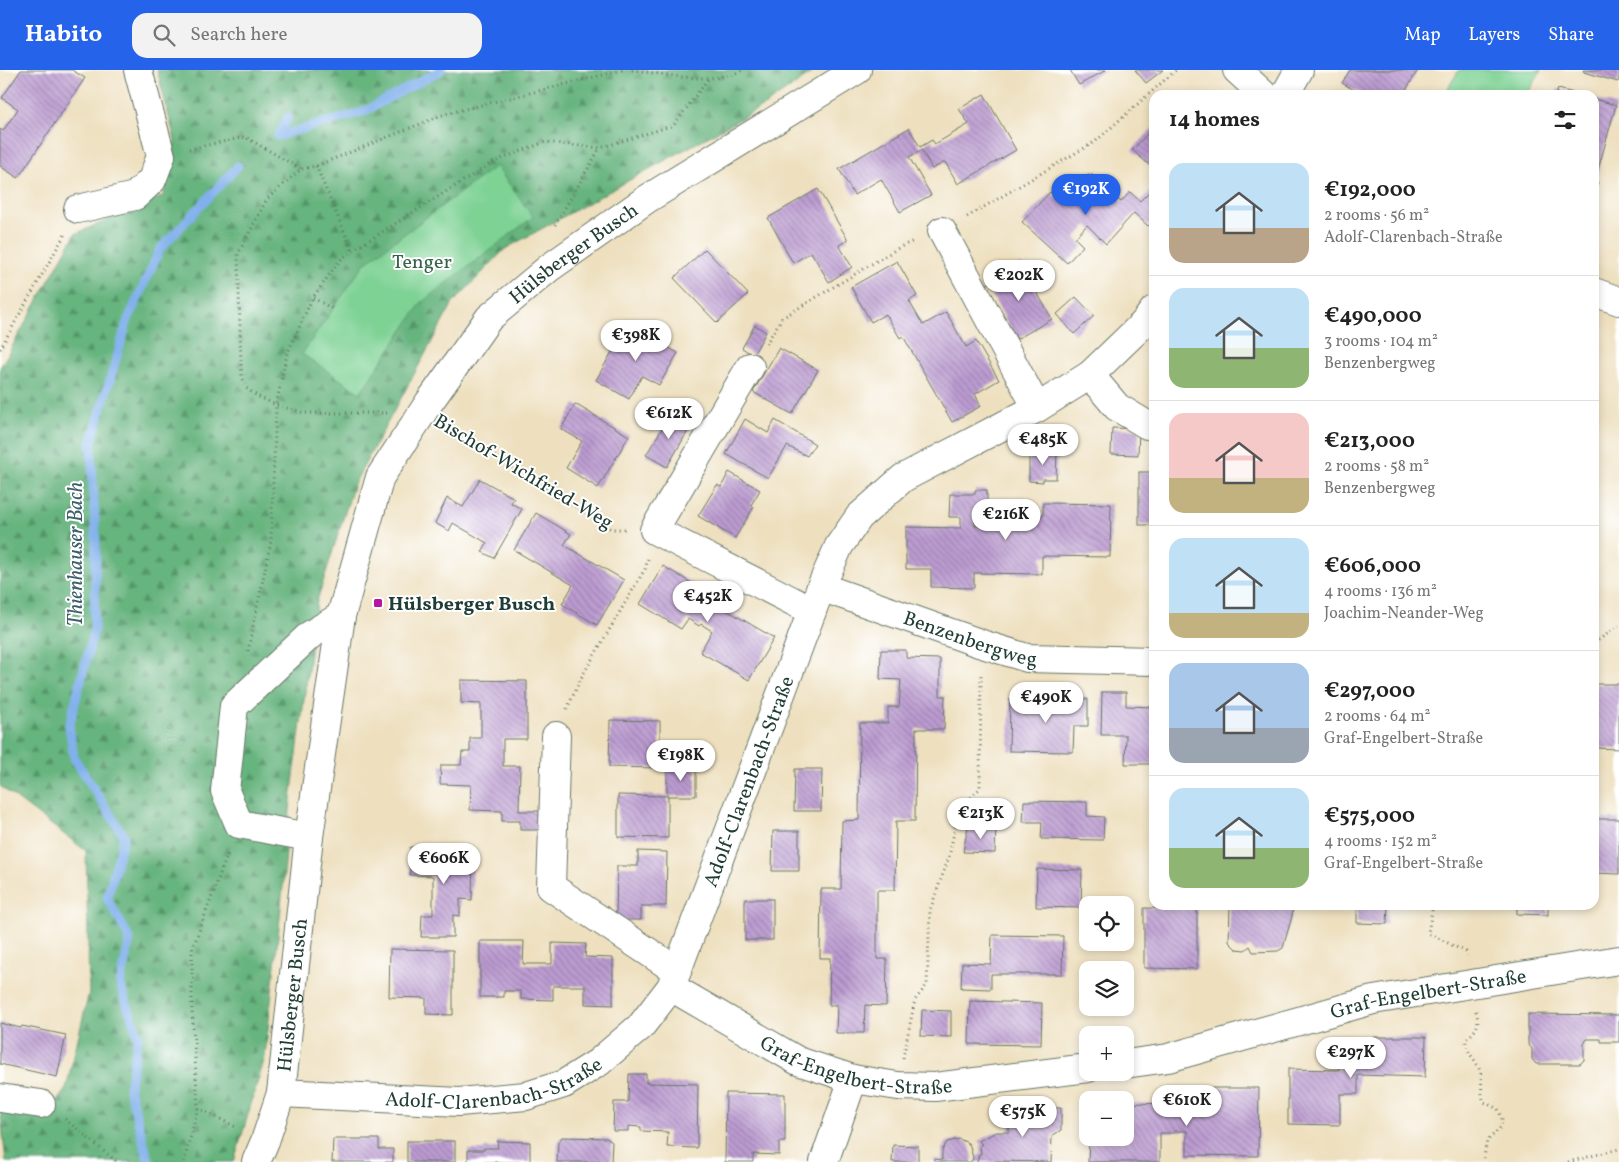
<!DOCTYPE html>
<meta charset="utf-8">
<style>
:root{--surface:#fff;--page:#f2f2f2;--text:#222;--muted:#767676;--line:#e0e0e0;--accent:#2563eb}
body{margin:0;font-family:Vollkorn,serif;background:var(--page);color:var(--text);height:100vh;display:flex;flex-direction:column;font-size:19px;white-space:nowrap}
*{box-sizing:border-box;margin:0}
p{font-size:16px;color:var(--muted)}
.icon{flex:none;width:28px;height:28px;fill:none;stroke:currentColor;stroke-width:2;stroke-linecap:round;stroke-linejoin:round}
.map{position:relative;flex:1;overflow:hidden}
.drawer{position:absolute;left:1149px;top:20px;width:450px;height:820px;display:flex;flex-direction:column;background:var(--surface);border-radius:15px;box-shadow:0 2px 8px #0003}
.drawer>*{flex:none}
.tools{position:absolute;left:1079px;top:826px;display:grid;gap:10px}
.tools a{display:grid;place-items:center;width:55px;height:55px;border-radius:10px;background:var(--surface);box-shadow:0 2px 8px #0003;font-size:25px}
.price{position:absolute;translate:-50% -42px;padding:0 11px;border-radius:18px;background:#fff;color:#222;font-size:16px;line-height:32px;filter:drop-shadow(0 1px 2px #0008)}
.price::after{content:'';position:absolute;left:50%;top:30px;width:15px;height:11px;margin-left:-8px;background:inherit;clip-path:polygon(0 0,100% 0,50% 100%)}
.price.selected{background:var(--accent);color:#fff}
ul{padding:0;list-style:none}
li{display:flex;align-items:center;gap:15px;height:125px;padding:0 20px}
li+li{border-top:1px solid var(--line)}
li span{display:grid;place-items:center;flex:none;width:140px;height:100px;border-radius:15px;color:#555}
li>.icon{margin-inline-start:auto}
span .icon{width:60px;height:60px;fill:#fffc;stroke-width:1}
li b{font-size:21px}
h2{display:flex;justify-content:space-between;align-items:center;height:60px;padding:0 20px;font-size:21px}
header{display:flex;align-items:center;gap:30px;box-sizing:border-box;height:70px;padding:0 25px;background:var(--accent);color:#fff}
header strong{font-size:24px}
nav{display:flex;gap:28px;margin-inline-start:auto;font-size:18px}
.search{width:350px;height:45px;background:var(--page);display:flex;align-items:center;gap:12px;box-sizing:border-box;padding:0 18px;border-radius:15px;color:var(--muted);font-size:19px}
.map>svg:first-child{display:block}
.forest{fill:url(#forest-firs);stroke:#427859}
.park{fill:#7ed294;stroke:#4e8864}
.lines{fill:none;stroke-linecap:round;stroke-linejoin:round}
.stream{stroke:#81b0ec;stroke-width:9}
.building{fill:url(#building-back-hatch)}
.minor-casing{stroke:#677665;stroke-width:30}
.path{stroke:#677665;stroke-width:3;stroke-dasharray:1 4;stroke-linecap:butt}
.minor{stroke:#fff;stroke-width:28}
.poi-dot{fill:#b5179e;stroke:#fff;stroke-width:2}
.labels{text-anchor:middle;stroke-width:4;stroke-linejoin:round;paint-order:stroke}
.street-label{font-size:20px;fill:#1f3d34;stroke:#fff}
.park-label{font-size:20px;fill:#37624c;stroke:#fff}
.poi-label{font-size:20px;font-weight:bold;fill:#1f3d34;stroke:#fff;text-anchor:start}
.water-label{font-size:21px;font-style:italic;fill:#3c606b;stroke:#fff}
</style>
<header>
<strong>Habito</strong>
<div class="search"><svg class="icon" aria-label="search" viewBox="0 0 24 24"><circle cx="10" cy="10" r="6"/><path d="M15 15l6 6"/></svg>Search here</div>
<nav><a>Map</a><a>Layers</a><a>Share</a></nav>
</header>
<div class="map">
<svg width="1619" height="1092" viewBox="0 0 1619 1092">
<defs>
<pattern id="forest-firs" width="22" height="20" patternUnits="userSpaceOnUse" patternTransform="scale(1.25)"><rect width="22" height="20" fill="#66b47e"/><path d="M5 1l3.5 6h-7zM16 11l3.5 6h-7z" fill="#539468"/></pattern>
<pattern id="building-back-hatch" width="6" height="6" patternUnits="userSpaceOnUse" patternTransform="scale(1.25)"><rect width="6" height="6" fill="#bc9bd1"/><path d="M-1 5l2 2M0 0l6 6M5-1l2 2" fill="none" stroke="#9880aa"/></pattern>
</defs>
<rect width="100%" height="100%" fill="#fff"/>
<filter id="ink" filterUnits="userSpaceOnUse"><feTurbulence type="fractalNoise" baseFrequency=".02" numOctaves="2"/><feDisplacementMap in="SourceGraphic" scale="10" xChannelSelector="R" yChannelSelector="G"/><feConvolveMatrix kernelMatrix="1 2 1 2 8 2 1 2 1" color-interpolation-filters="sRGB"/></filter>
<filter id="wash" filterUnits="userSpaceOnUse"><feTurbulence type="fractalNoise" baseFrequency=".0096" numOctaves="4" result="noise"/><feDisplacementMap in="SourceGraphic" scale="20" xChannelSelector="R" yChannelSelector="G"/><feGaussianBlur stdDeviation="1.12" result="paint"/><feColorMatrix in="noise" values="0 0 0 0 0 0 0 0 0 0 0 0 0 0 0 0 0 1.4 0 .05"/><feComposite in="paint" operator="in"/></filter>
<g filter="url(#wash)">
<rect width="100%" height="100%" fill="#eee0bf"/>
<path class="forest" d="M157,0H816L767,34L505,179L453,233L354,414L317,531L291,729L280,848L265,987L234,1092H6L0,1038L44,1048L66,1019L89,922L86,781L0,716V298L75,164L163,126L175,70Z"/>
<g class="park">
<path d="M1459,0H1541L1527,25H1444Z"/>
<path d="M496,96L533,147L422,232L360,323L302,284L365,193Z"/>
</g>
<g class="lines">
<g class="stream">
<path d="M278,66L363,42L441,0"/>
<path d="M278,66L288,47"/>
<path d="M149,1092L129,1019L138,966L120,914L130,869L107,828L124,766L74,688L69,656L94,560L96,472L91,374L127,252L160,179L238,96"/>
</g>
</g>
<g id="blocks">
<g class="building">
<path d="M21,0H72L85,8L18,108L0,96V59L3,61L18,39L2,28Z"/>
<path d="M1070,0H1106L1079,15Z"/>
<path d="M1135,0H1163L1146,13Z"/>
<path d="M1350,0H1418L1403,25H1363L1342,13Z"/>
<path d="M1583,0H1619V7L1618,12L1584,2Z"/>
<path d="M1558,19L1578,24L1577,25H1556Z"/>
<path d="M984,24L1016,80L958,114L945,92L932,99L922,80L909,87L931,125L900,142L881,109L854,125L839,99L909,58L920,77L932,70L935,74L969,54L959,39Z"/>
<path d="M1594,29L1616,35L1595,111L1598,112L1594,127Z"/>
<path d="M1154,57V99L1132,80Z"/>
<path d="M1090,103L1121,132L1130,122L1140,131L1154,117V150L1148,156L1134,143L1106,174L1087,155L1075,168L1083,176L1067,193L1022,152L1050,122L1063,133Z"/>
<path d="M818,119L848,170L839,175L852,197L829,212L811,182L793,193L768,148Z"/>
<path d="M705,179L748,224L717,253L674,208Z"/>
<path d="M897,191L917,226L909,231L923,255L946,242L966,277L976,271L999,310L975,324L981,336L952,352L903,266L900,268L886,244L871,252L851,217Z"/>
<path d="M1021,194L1052,249L1017,269L986,215Z"/>
<path d="M1076,227L1094,246L1074,264L1057,244Z"/>
<path d="M628,254L678,283L659,315L642,306L629,329L596,310Z"/>
<path d="M755,255L766,262L753,285L742,278Z"/>
<path d="M779,278L818,300L792,344L753,322Z"/>
<path d="M575,334L629,366L598,418L566,398L582,371L561,359Z"/>
<path d="M672,342L692,354L667,397L646,385Z"/>
<path d="M745,349L768,363L775,350L815,374L807,386L787,376L768,408L726,384Z"/>
<path d="M1112,358L1139,359L1138,385L1111,384Z"/>
<path d="M1043,381L1057,382L1056,409H1043V412L1029,411V384H1043Z"/>
<path d="M729,402L760,420L751,435L754,437L735,468L698,446L717,415L721,417Z"/>
<rect x="1139" y="402" width="15" height="53"/>
<path d="M480,409L514,428L511,433L522,439L494,488L482,482L487,473L453,453L449,461L435,453L447,428L463,437Z"/>
<path d="M975,420H987V445H975V456H1009V445L1043,446V433L1111,434L1110,487L1042,486V504L974,503V518L931,517V499H906V457L961,458V447H949L950,424H975Z"/>
<path d="M536,443L571,464L564,475L624,510L597,555L562,534L573,515L514,480Z"/>
<path d="M663,496L705,521L701,527L712,534L713,532L774,568L749,610L700,582L712,561L701,554L699,556L688,549L681,559L640,534Z"/>
<path d="M881,580H906V588L940,589V626H945L944,659H916L915,751H896L895,820H877V889H887L886,936L865,935L864,963H836L837,935H829L830,888H820L821,819H841L842,751L859,750L860,653H888V637H899L901,610L880,609Z"/>
<path d="M461,610L527,611V669H503V696H520L519,741H544V760H520V751H502V741L470,740L471,715L440,714L441,695H461L462,682H470V668H481V634L461,633Z"/>
<path d="M1594,614H1619V679L1594,678Z"/>
<path d="M1102,622H1126V636L1154,637V694H1125L1126,665H1101Z"/>
<path d="M1010,629H1088V656H1074L1073,682L1009,681Z"/>
<path d="M610,650L660,651V698L609,697Z"/>
<path d="M667,698L696,699V726H667Z"/>
<path d="M795,699H822L821,741H794Z"/>
<path d="M618,725L668,726V768L618,767Z"/>
<path d="M1024,731L1087,732V746L1104,747L1103,770L1041,769L1042,752H1023Z"/>
<path d="M1594,749H1619V804L1594,803Z"/>
<path d="M968,756H996L995,783L963,782Z"/>
<path d="M773,761H799V801H772Z"/>
<path d="M410,777L473,778L472,830L460,829V846L453,845V867H421L422,845H433V806L410,805Z"/>
<path d="M638,781L667,782L666,836H641V850H616L617,796H638Z"/>
<path d="M1037,799L1082,800L1081,838L1036,837Z"/>
<rect x="745" y="829" width="28" height="41"/>
<path d="M1230,835H1293L1292,846L1283,878L1278,881L1253,882L1250,876L1245,880L1236,879L1229,872Z"/>
<path d="M1357,835H1388L1387,854L1357,853Z"/>
<path d="M1517,835H1548V845L1517,844Z"/>
<path d="M1144,838L1197,839V899L1144,898Z"/>
<path d="M992,865L1063,866L1062,904H991V919L961,918L962,893L991,894Z"/>
<path d="M480,871H524L523,894H552V873L586,874L585,887L613,888V935L585,934V916H553V930L521,929V921H504V927H480Z"/>
<path d="M390,879L453,880V945L426,944V928L389,927Z"/>
<path d="M970,931L1042,933L1041,975L969,974Z"/>
<path d="M922,940L951,941V967L921,966Z"/>
<path d="M1528,944L1619,945V972H1601V969H1587L1584,974V990L1580,994H1536L1532,989V979L1528,974Z"/>
<path d="M0,953L21,958L22,956L66,965L57,1007L0,994Z"/>
<path d="M1374,967H1426L1425,1007L1358,1005V1024H1340V1055L1288,1054V999L1339,1000V990H1358L1359,979H1373Z"/>
<path d="M629,1004H646V1013L698,1014L697,1078L667,1077L668,1062L641,1061V1057L628,1056V1061H613L614,1032H628Z"/>
<path d="M1188,1018H1259L1258,1086L1187,1085V1061H1174V1063H1160V1092H1088L1089,1068H1125V1033L1174,1034V1030L1188,1031Z"/>
<path d="M726,1023L785,1024V1072H779V1085L753,1084V1092H725Z"/>
<path d="M1048,1038H1061V1060L1052,1066L1051,1092L995,1091V1092H977L979,1084H981L980,1075L982,1074L979,1071L996,1062H1009V1040L1048,1041Z"/>
<path d="M562,1067L607,1068L612,1072L611,1092H557L558,1072Z"/>
<path d="M333,1069H379V1079H393V1092H332Z"/>
<path d="M959,1069L968,1073L970,1076L973,1088L971,1092H934V1089L942,1090V1081L947,1072Z"/>
<rect x="407" y="1071" width="48" height="21"/>
<path d="M497,1071L530,1072V1092H468V1080H484V1078H498Z"/>
<path d="M893,1075L918,1076V1092H892Z"/>
</g>
</g>
</g>
<g filter="url(#ink)">
<use href="#blocks" fill-opacity="0" stroke="#677665" stroke-width="1"/>
<g class="lines">
<g class="minor-casing">
<g id="minor">
<path d="M1237,0L1264,25"/>
<path d="M1285,25L1299,0"/>
<path d="M78,139L135,126L152,110L161,86L138,0"/>
<path d="M942,161L1037,338"/>
<path d="M1594,222L1619,231"/>
<path d="M750,297L654,460L812,541"/>
<path d="M1090,305L1117,337L1147,355"/>
<path id="s1" d="M821,517L982,574L1027,588L1154,591"/>
<path d="M556,666L551,817L677,901"/>
<path d="M309,767L239,754L225,721L234,636L310,565L341,546"/>
<path id="s2" d="M671,917L798,991L853,1009L898,1016L935,1017L1088,998"/>
<path id="s3" d="M1125,994L1168,988L1373,930L1619,890"/>
<path id="s4" d="M281,1023L459,1032L526,1026L564,1014L599,992L641,956L671,917L821,517L839,476L859,447L903,408L1037,338L1090,305L1144,253L1154,240"/>
<path d="M0,1028L41,1034"/>
<path id="s5" d="M256,1092L265,1071L281,1023L309,767L341,546L380,407L430,331L489,248L549,198L647,129L857,0"/>
<path d="M824,1092L853,1009"/>
</g>
</g>
<g class="path">
<path d="M632,0C665,4 712,16 743,0"/>
<path d="M189,79L245,67L301,99"/>
<path d="M316,96L352,180"/>
<path d="M967,147L1096,71L1176,0"/>
<path d="M555,155L600,78"/>
<path d="M313,228L333,239"/>
<path d="M766,274L782,248L900,177L914,171"/>
<path d="M0,279L65,164"/>
<path d="M387,343H305L276,335L257,326L246,318L242,306L241,295L238,184L267,129L301,99L316,96L445,44L623,0"/>
<path d="M448,357L611,459H625"/>
<path d="M1594,573L1619,556"/>
<path d="M248,581L271,471L276,335L287,284L312,229L340,190L352,181L493,92L545,72L600,78L674,55L708,9"/>
<path d="M567,639L581,608L645,499L648,489"/>
<path d="M1433,835L1428,863L1466,882L1467,886"/>
<path d="M1476,941C1480,955 1477,960 1466,969C1465,982 1476,989 1480,1001C1483,1011 1480,1022 1484,1032L1498,1039L1502,1048L1501,1057L1487,1071L1483,1092"/>
<path d="M903,988L915,930L927,915L930,840L949,787L958,742L980,718L981,605"/>
<path d="M198,1038L238,1058"/>
<path d="M65,1049L117,1092"/>
<path d="M184,1092L198,1038L192,938V880L229,780"/>
<path d="M1568,1092L1619,1079"/>
</g>
<use href="#minor" class="minor"/>
</g>
</g>
<rect class="poi-dot" x="373" y="528" width="10" height="10" rx="2.5"/>
<g class="labels">
<g class="street-label">
<text dy="7" stroke="none"><textPath href="#s5" startOffset="998">Hülsberger Busch</textPath></text>
<text transform="translate(524 401) rotate(31)" y="7">Bischof-Wichfried-Weg</text>
<text dy="7" stroke="none"><textPath href="#s1" startOffset="158">Benzenbergweg</textPath></text>
<text dy="7" stroke="none"><textPath href="#s4" startOffset="651">Adolf-Clarenbach-Straße</textPath></text>
<text dy="7" stroke="none"><textPath href="#s5" startOffset="172">Hülsberger Busch</textPath></text>
<text dy="7" stroke="none"><textPath href="#s3" startOffset="312">Graf-Engelbert-Straße</textPath></text>
<text dy="7" stroke="none"><textPath href="#s2" startOffset="205">Graf-Engelbert-Straße</textPath></text>
<text dy="7" stroke="none"><textPath href="#s4" startOffset="216">Adolf-Clarenbach-Straße</textPath></text>
</g>
<g class="park-label">
<text x="422" y="198">Tenger</text>
</g>
<g class="poi-label">
<text x="388" y="540">Hülsberger Busch</text>
</g>
<g class="water-label">
<text transform="translate(75 484) rotate(-90)" y="7">Thienhauser Bach</text>
</g>
</g>
</svg>
<div class="tools">
<a><svg class="icon" aria-label="locate" viewBox="0 0 24 24"><circle cx="12" cy="12" r="6"/><path d="M12 2v4M12 18v4M2 12h4M18 12h4"/></svg></a>
<a><svg class="icon" aria-label="layers" viewBox="0 0 24 24"><path d="M12 4l9 5-9 5-9-5zM3 14l9 5 9-5"/></svg></a>
<a>+</a>
<a>−</a>
</div>
<b class="price selected" style="left:1086px;top:146px">€192K</b>
<b class="price" style="left:1019px;top:232px">€202K</b>
<b class="price" style="left:636px;top:292px">€398K</b>
<b class="price" style="left:669px;top:370px">€612K</b>
<b class="price" style="left:1043px;top:396px">€485K</b>
<b class="price" style="left:1006px;top:471px">€216K</b>
<b class="price" style="left:708px;top:553px">€452K</b>
<b class="price" style="left:1046px;top:654px">€490K</b>
<b class="price" style="left:681px;top:712px">€198K</b>
<b class="price" style="left:981px;top:770px">€213K</b>
<b class="price" style="left:444px;top:815px">€606K</b>
<b class="price" style="left:1351px;top:1009px">€297K</b>
<b class="price" style="left:1187px;top:1057px">€610K</b>
<b class="price" style="left:1023px;top:1068px">€575K</b>
<section class="drawer">
<h2>14 homes<svg class="icon" aria-label="filters" viewBox="0 0 24 24"><path d="M4 7h16M4 17h16"/><circle cx="9" cy="7" r="2"/><circle cx="15" cy="17" r="2"/></svg></h2>
<ul>
<li><span style="background:linear-gradient(#bfe0f5 65%,#b9a48a 0)"><svg class="icon" aria-label="home" viewBox="0 0 24 24"><path d="M3 11l9-7 9 7M6 9v11h12V9"/></svg></span><div><b>€192,000</b><p>2 rooms · 56 m²</p><p>Adolf-Clarenbach-Straße</p></div></li>
<li><span style="background:linear-gradient(#bfe0f5 60%,#8fb573 0)"><svg class="icon" aria-label="home" viewBox="0 0 24 24"><path d="M3 11l9-7 9 7M6 9v11h12V9"/></svg></span><div><b>€490,000</b><p>3 rooms · 104 m²</p><p>Benzenbergweg</p></div></li>
<li><span style="background:linear-gradient(#f6c9c9 65%,#c2b280 0)"><svg class="icon" aria-label="home" viewBox="0 0 24 24"><path d="M3 11l9-7 9 7M6 9v11h12V9"/></svg></span><div><b>€213,000</b><p>2 rooms · 58 m²</p><p>Benzenbergweg</p></div></li>
<li><span style="background:linear-gradient(#bfe0f5 75%,#c2b280 0)"><svg class="icon" aria-label="home" viewBox="0 0 24 24"><path d="M3 11l9-7 9 7M6 9v11h12V9"/></svg></span><div><b>€606,000</b><p>4 rooms · 136 m²</p><p>Joachim-Neander-Weg</p></div></li>
<li><span style="background:linear-gradient(#a9c7e8 65%,#9aa5b1 0)"><svg class="icon" aria-label="home" viewBox="0 0 24 24"><path d="M3 11l9-7 9 7M6 9v11h12V9"/></svg></span><div><b>€297,000</b><p>2 rooms · 64 m²</p><p>Graf-Engelbert-Straße</p></div></li>
<li><span style="background:linear-gradient(#bfe0f5 60%,#8fb573 0)"><svg class="icon" aria-label="home" viewBox="0 0 24 24"><path d="M3 11l9-7 9 7M6 9v11h12V9"/></svg></span><div><b>€575,000</b><p>4 rooms · 152 m²</p><p>Graf-Engelbert-Straße</p></div></li>
</ul>
</section>
</div>
